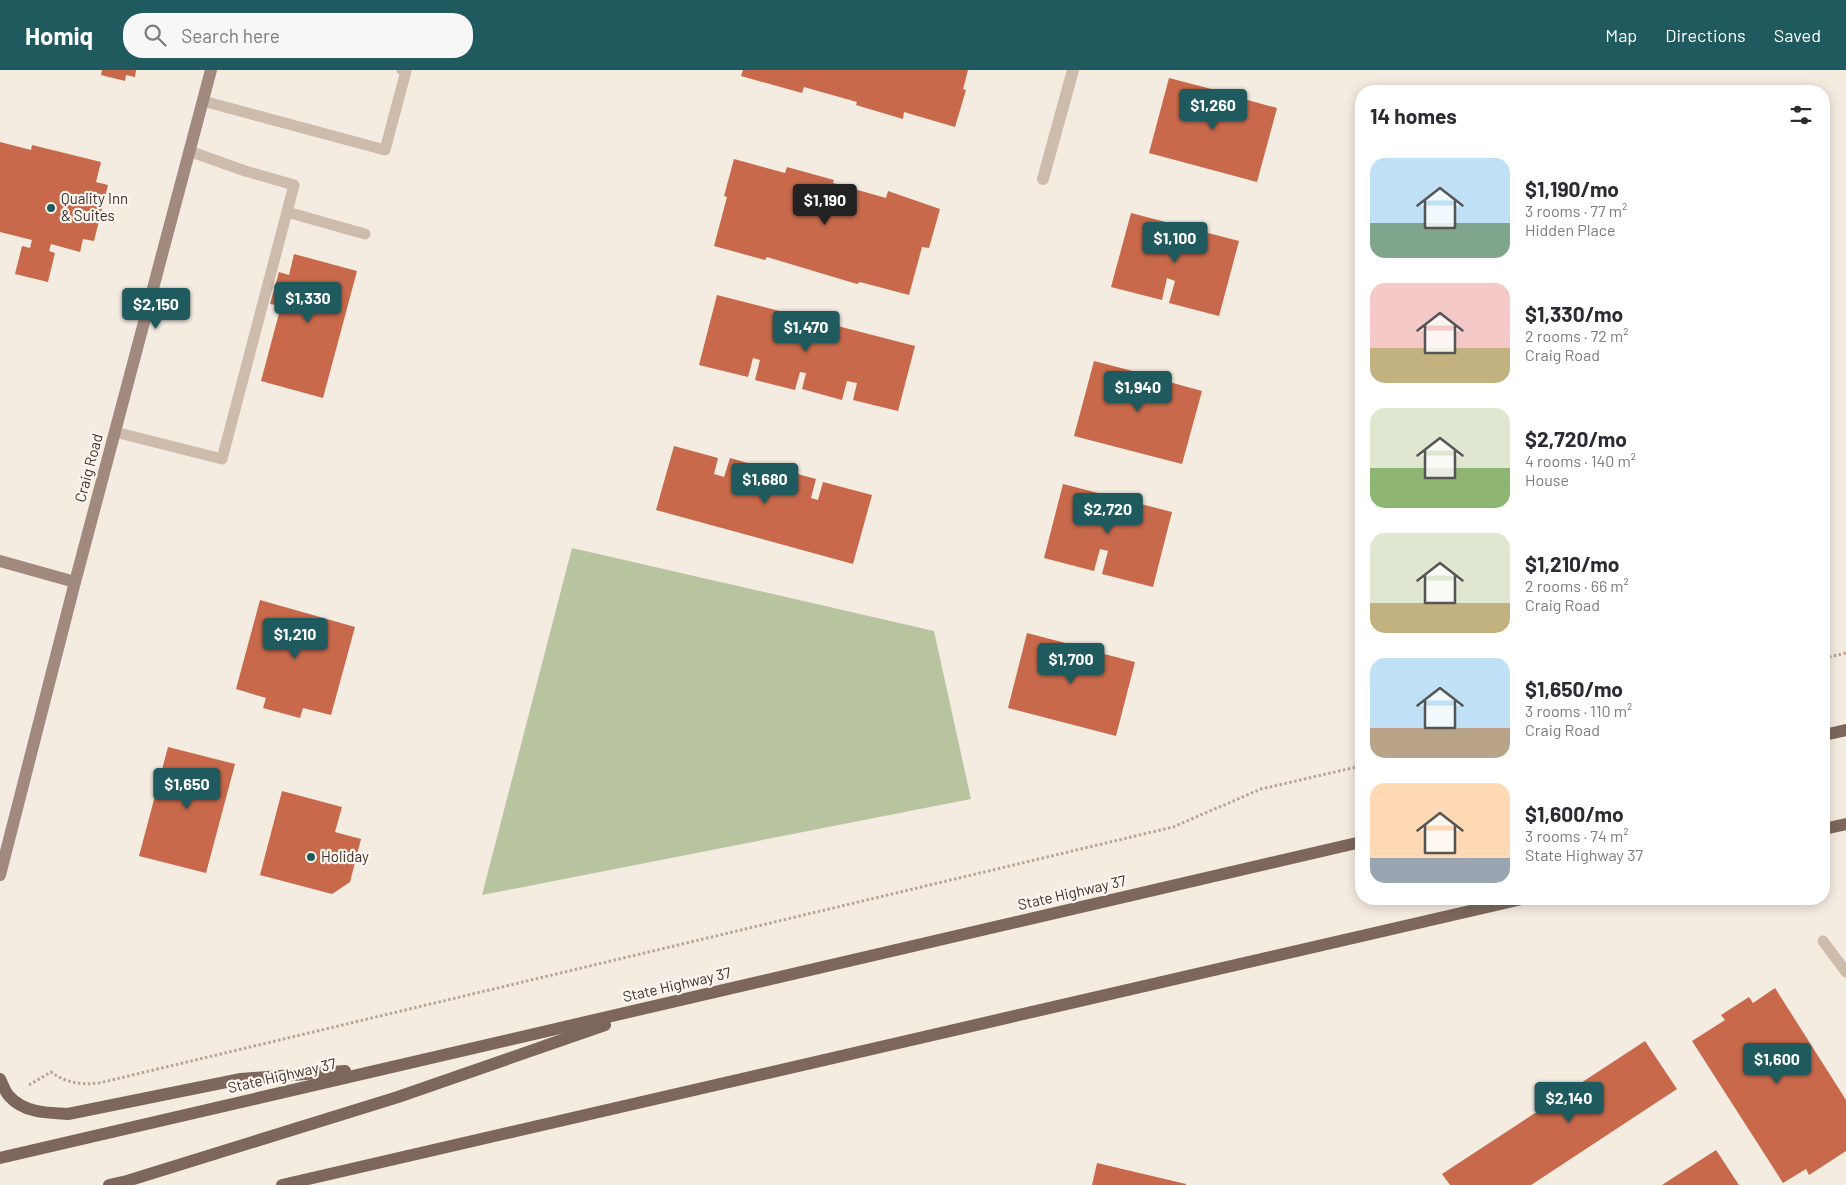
<!DOCTYPE html>
<meta charset="utf-8">
<style>
:root{--surface:#fff;--page:#f7f7f7;--text:#2b2b33;--muted:#7c7c81;--accent:#1f5a5e}
body{margin:0;font-family:Barlow,sans-serif;background:var(--page);color:var(--text);height:100vh;display:flex;flex-direction:column;font-size:19px;white-space:nowrap}
*{box-sizing:border-box;margin:0}
p{font-size:16px;color:var(--muted)}
.icon{flex:none;width:28px;height:28px;fill:none;stroke:currentColor;stroke-width:2;stroke-linecap:round;stroke-linejoin:round}
.map{position:relative;flex:1;overflow:hidden}
.drawer{position:absolute;left:1355px;top:15px;width:475px;height:820px;display:flex;flex-direction:column;background:var(--surface);border-radius:20px;box-shadow:0 2px 12px #0003}
.drawer>*{flex:none}
.price{position:absolute;translate:-50% -42px;padding:0 11px;border-radius:5px;background:var(--accent);color:#fff;font-size:16px;line-height:32px;filter:drop-shadow(0 1px 2px #0008)}
.price::after{content:'';position:absolute;left:50%;top:30px;width:15px;height:11px;margin-left:-8px;background:inherit;clip-path:polygon(0 0,100% 0,50% 100%)}
.price.current{background:#222;color:#fff}
ul{padding:0;list-style:none}
li{display:flex;align-items:center;gap:15px;height:125px;padding:0 15px}
li span{display:grid;place-items:center;flex:none;width:140px;height:100px;border-radius:15px;color:#555}
li>.icon{margin-inline-start:auto}
span .icon{width:60px;height:60px;fill:#fffc;stroke-width:1}
li b{font-size:21px}
h2{display:flex;justify-content:space-between;align-items:center;height:60px;padding:0 15px;font-size:21px}
header{display:flex;align-items:center;gap:30px;box-sizing:border-box;height:70px;padding:0 25px;background:var(--accent);color:#fff}
header strong{font-size:24px}
nav{display:flex;gap:28px;margin-inline-start:auto;font-size:18px}
.search{width:350px;height:45px;background:var(--page);display:flex;align-items:center;gap:12px;box-sizing:border-box;padding:0 18px;border-radius:20px;color:var(--muted);font-size:19px}
.map>svg:first-child{display:block}
.green{fill:#b8c4a0}
.building{fill:#c8694b}
.lines{fill:none;stroke-linecap:round;stroke-linejoin:round}
.path{stroke:#b9a596;stroke-width:3;stroke-dasharray:2.5 2.5;stroke-linecap:butt}
.lane{stroke:#cdbbac;stroke-width:11}
.street{stroke:#cdbbac;stroke-width:12}
.secondary{stroke:#a18a7d;stroke-width:12}
.primary{stroke:#7d675c;stroke-width:12}
.poi-dot{fill:#1f5a5e;stroke:#fbf5ee;stroke-width:2}
.labels{text-anchor:middle;stroke-width:4.5;stroke-linejoin:round;paint-order:stroke}
.poi-label{font-size:15px;fill:#3b302b;stroke:#fbf5ee;text-anchor:start}
.street-label{font-size:15px;fill:#3b302b;stroke:#fbf5ee}
</style>
<header>
<strong>Homiq</strong>
<div class="search"><svg class="icon" aria-label="search" viewBox="0 0 24 24"><circle cx="10" cy="10" r="6"/><path d="M15 15l6 6"/></svg>Search here</div>
<nav><a>Map</a><a>Directions</a><a>Saved</a></nav>
</header>
<div class="map">
<svg width="1846" height="1115" viewBox="0 0 1846 1115">
<rect width="100%" height="100%" fill="#f4ebe1"/>
<path class="green" d="M572,478L934,561L971,729L482,825Z"/>
<g class="building">
<path d="M102,0H136L135,7L126,5L125,11L101,5Z"/>
<path d="M743,0H968L963,19L966,20L955,57L904,42L903,49L856,35L857,32L804,17L802,23L741,6Z"/>
<path d="M1169,8L1219,21L1213,44L1221,46L1226,24L1277,38L1257,112L1149,83Z"/>
<path d="M0,72L31,80L32,75L101,92L96,112L108,115L94,171L83,169L80,182L51,174L49,181L55,183L48,212L15,204L22,176L30,178L32,170L0,162Z"/>
<path d="M734,89L785,103L787,97L834,110L833,113L886,128L888,121L940,139L929,178L922,177L909,225L860,212L857,214L767,187L765,190L714,176L727,127L724,126Z"/>
<path d="M1131,143L1239,171L1219,246L1169,233L1175,211L1167,208L1162,230L1111,217Z"/>
<path d="M294,184L357,201L323,328L261,311L281,236L270,234L279,202L289,205Z"/>
<path d="M717,225L915,276L898,341L853,330L857,313L847,311L842,330L802,319L806,303L800,302L795,320L755,310L760,290L753,288L748,307L699,295Z"/>
<path d="M1094,291L1144,304L1138,327L1146,329L1151,307L1202,321L1182,394L1074,366Z"/>
<path d="M674,376L718,388L714,404L724,407L730,388L769,399L765,415L771,416L776,398L816,409L811,428L818,430L823,412L872,425L853,494L656,440Z"/>
<path d="M1063,414L1172,442L1153,517L1102,504L1108,481L1100,479L1094,501L1044,488Z"/>
<path d="M260,530L355,557L331,645L303,638L300,648L263,638L266,628L236,619Z"/>
<path d="M1027,563L1077,576L1072,599L1080,600L1085,579L1135,592L1116,666L1008,638Z"/>
<path d="M168,677L235,694L206,803L139,786Z"/>
<path d="M282,721L342,737L335,762L361,769L350,812L332,824L260,805Z"/>
<path d="M1775,918L1846,1030V1081L1809,1105L1806,1099L1783,1113L1692,971L1725,950L1721,945L1749,927L1753,933Z"/>
<path d="M1645,971L1677,1019L1531,1115H1450L1442,1104Z"/>
<path d="M1716,1080L1739,1115H1662Z"/>
<path d="M1097,1093L1186,1114V1115H1092Z"/>
</g>
<g class="lines">
<g class="path">
<path d="M1824,588L1846,583"/>
<path d="M29,1015L51,1002C66,1013 81,1015 99,1013L1173,757L1261,719L1361,696"/>
</g>
<g class="lane">
<path d="M203,31L385,80L406,1L402,0"/>
<path d="M287,142L365,164"/>
<path d="M115,362L222,389L294,115L245,101L189,81"/>
<path d="M1823,871L1846,902"/>
</g>
<path class="street" d="M1043,109L1073,0"/>
<g class="secondary">
<path d="M0,491L75,512"/>
<path d="M0,805L75,512L211,0"/>
</g>
<g class="primary">
<path d="M1824,665L1846,660"/>
<path d="M1824,759L1846,754"/>
<path d="M0,1009C3,1015 5,1022 9,1026C24,1043 48,1043 68,1044L241,1009L345,1001"/>
<path d="M0,1088L1361,772"/>
<path d="M109,1115L127,1111L398,1027L605,955"/>
<path d="M282,1115L1522,829"/>
</g>
</g>
<g class="poi-dot">
<circle cx="51" cy="138" r="5"/>
<circle cx="311" cy="787" r="5"/>
</g>
<g class="labels">
<g class="poi-label">
<text x="61" y="134">Quality Inn<tspan x="61" dy="17">&amp; Suites</tspan></text>
<text x="321" y="792">Holiday</text>
</g>
<g class="street-label">
<text transform="translate(89 398) rotate(-75)" y="5">Craig Road</text>
<text transform="translate(1072 823) rotate(-13)" y="5">State Highway 37</text>
<text transform="translate(677 915) rotate(-13)" y="5">State Highway 37</text>
<text transform="translate(282 1006) rotate(-13)" y="5">State Highway 37</text>
</g>
</g>
</svg>
<b class="price" style="left:1213px;top:61px">$1,260</b>
<b class="price current" style="left:825px;top:156px">$1,190</b>
<b class="price" style="left:1175px;top:194px">$1,100</b>
<b class="price" style="left:308px;top:254px">$1,330</b>
<b class="price" style="left:156px;top:260px">$2,150</b>
<b class="price" style="left:806px;top:283px">$1,470</b>
<b class="price" style="left:1138px;top:343px">$1,940</b>
<b class="price" style="left:765px;top:435px">$1,680</b>
<b class="price" style="left:1108px;top:465px">$2,720</b>
<b class="price" style="left:295px;top:590px">$1,210</b>
<b class="price" style="left:1071px;top:615px">$1,700</b>
<b class="price" style="left:187px;top:740px">$1,650</b>
<b class="price" style="left:1777px;top:1015px">$1,600</b>
<b class="price" style="left:1569px;top:1054px">$2,140</b>
<section class="drawer">
<h2>14 homes<svg class="icon" aria-label="filters" viewBox="0 0 24 24"><path d="M4 7h16M4 17h16"/><circle cx="9" cy="7" r="2"/><circle cx="15" cy="17" r="2"/></svg></h2>
<ul>
<li><span style="background:linear-gradient(#bfe0f5 65%,#7fa58c 0)"><svg class="icon" aria-label="home" viewBox="0 0 24 24"><path d="M3 11l9-7 9 7M6 9v11h12V9"/></svg></span><div><b>$1,190/mo</b><p>3 rooms · 77 m²</p><p>Hidden Place</p></div></li>
<li><span style="background:linear-gradient(#f6c9c9 65%,#c2b280 0)"><svg class="icon" aria-label="home" viewBox="0 0 24 24"><path d="M3 11l9-7 9 7M6 9v11h12V9"/></svg></span><div><b>$1,330/mo</b><p>2 rooms · 72 m²</p><p>Craig Road</p></div></li>
<li><span style="background:linear-gradient(#dfe7d0 60%,#8fb573 0)"><svg class="icon" aria-label="home" viewBox="0 0 24 24"><path d="M3 11l9-7 9 7M6 9v11h12V9"/></svg></span><div><b>$2,720/mo</b><p>4 rooms · 140 m²</p><p>House</p></div></li>
<li><span style="background:linear-gradient(#dfe7d0 70%,#c2b280 0)"><svg class="icon" aria-label="home" viewBox="0 0 24 24"><path d="M3 11l9-7 9 7M6 9v11h12V9"/></svg></span><div><b>$1,210/mo</b><p>2 rooms · 66 m²</p><p>Craig Road</p></div></li>
<li><span style="background:linear-gradient(#bfe0f5 70%,#b9a48a 0)"><svg class="icon" aria-label="home" viewBox="0 0 24 24"><path d="M3 11l9-7 9 7M6 9v11h12V9"/></svg></span><div><b>$1,650/mo</b><p>3 rooms · 110 m²</p><p>Craig Road</p></div></li>
<li><span style="background:linear-gradient(#ffd9b3 75%,#9aa5b1 0)"><svg class="icon" aria-label="home" viewBox="0 0 24 24"><path d="M3 11l9-7 9 7M6 9v11h12V9"/></svg></span><div><b>$1,600/mo</b><p>3 rooms · 74 m²</p><p>State Highway 37</p></div></li>
</ul>
</section>
</div>
